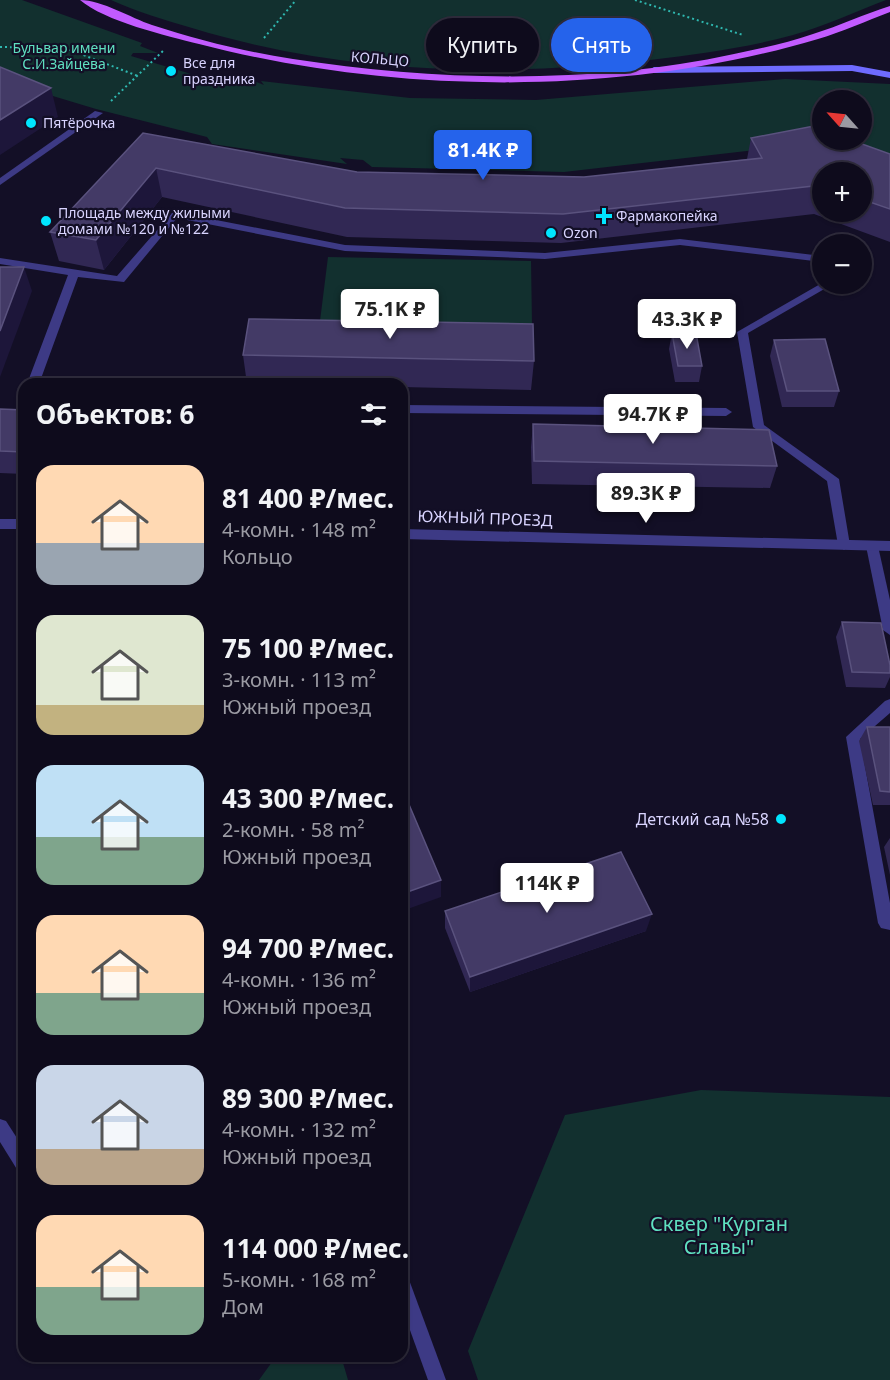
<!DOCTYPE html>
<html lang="ru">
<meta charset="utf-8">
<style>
:root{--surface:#0e0b1c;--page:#171425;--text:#f1f3f6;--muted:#9b9ba3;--line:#2e2b3b;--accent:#2563eb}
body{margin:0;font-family:"Noto Sans",sans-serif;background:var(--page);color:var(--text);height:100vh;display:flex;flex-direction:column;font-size:22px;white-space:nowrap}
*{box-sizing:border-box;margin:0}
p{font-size:20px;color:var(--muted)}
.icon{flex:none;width:33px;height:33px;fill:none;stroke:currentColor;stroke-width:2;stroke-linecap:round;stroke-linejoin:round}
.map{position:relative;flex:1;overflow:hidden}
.details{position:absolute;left:18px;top:378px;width:390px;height:984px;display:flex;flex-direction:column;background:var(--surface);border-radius:18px;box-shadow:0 2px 4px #0004,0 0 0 2px var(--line)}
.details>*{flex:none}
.guide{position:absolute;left:426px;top:18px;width:374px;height:54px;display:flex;gap:12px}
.needle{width:39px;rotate:297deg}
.fabs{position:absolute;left:812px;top:90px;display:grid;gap:12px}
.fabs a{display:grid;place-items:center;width:60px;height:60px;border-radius:50%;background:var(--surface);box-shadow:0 2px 4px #0004,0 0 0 2px var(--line);font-size:30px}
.price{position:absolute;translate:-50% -51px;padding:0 14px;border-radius:6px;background:#fff;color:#222;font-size:20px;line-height:39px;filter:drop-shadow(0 2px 3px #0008)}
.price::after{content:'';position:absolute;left:50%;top:36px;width:18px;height:14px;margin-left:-9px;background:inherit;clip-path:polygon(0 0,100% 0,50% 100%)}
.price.on{background:var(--accent);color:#fff}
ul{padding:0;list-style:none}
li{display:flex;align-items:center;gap:18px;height:150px;padding:0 18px}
li span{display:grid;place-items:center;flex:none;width:168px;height:120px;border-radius:18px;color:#555}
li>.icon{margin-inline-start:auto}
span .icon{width:72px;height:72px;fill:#fffc;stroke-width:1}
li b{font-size:26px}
h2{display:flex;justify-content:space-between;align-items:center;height:72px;padding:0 18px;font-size:26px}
.chip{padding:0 21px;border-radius:27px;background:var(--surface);box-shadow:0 2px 4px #0004,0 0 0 2px var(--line);font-size:21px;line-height:54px}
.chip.on{background:var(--accent);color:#fff}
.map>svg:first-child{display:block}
.green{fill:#12302f;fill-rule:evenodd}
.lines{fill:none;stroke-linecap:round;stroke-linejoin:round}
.path{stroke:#2fb8b0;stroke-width:2;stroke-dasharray:2 3;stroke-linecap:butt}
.lane{fill:#3d3a85;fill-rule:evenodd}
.street{fill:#3d3a85;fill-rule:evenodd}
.secondary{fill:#6f6bff;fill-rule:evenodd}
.primary{fill:#c25bff;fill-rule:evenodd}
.wall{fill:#312854;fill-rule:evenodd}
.shaded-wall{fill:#1d163a}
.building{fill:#433a66;stroke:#5a527e;stroke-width:1.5}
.poi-dot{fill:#00e5ff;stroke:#130f26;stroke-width:2}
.labels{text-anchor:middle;stroke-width:4.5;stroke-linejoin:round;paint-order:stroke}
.far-park-label{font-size:14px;fill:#5fe0c0;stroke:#130f26}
.far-street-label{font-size:14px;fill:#d9d4ff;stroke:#130f26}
.far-poi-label{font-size:14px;fill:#d9d4ff;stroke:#130f26;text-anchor:start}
.street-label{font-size:16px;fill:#d9d4ff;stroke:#130f26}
.poi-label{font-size:16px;fill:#d9d4ff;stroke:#130f26;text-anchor:end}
.near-park-label{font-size:20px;fill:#5fe0c0;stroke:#130f26}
</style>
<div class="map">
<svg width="890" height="1380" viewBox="0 0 890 1380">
<rect width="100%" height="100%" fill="#130f26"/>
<g class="green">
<path d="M0,0H22L142,43L140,46L158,53H133L131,56L218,82L223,77L242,80L246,78L264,85L261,81L410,98L536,100L785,79L890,84V171L791,146L564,172L372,167L363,160L340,158L347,164L212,144L207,137L96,109L23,87L0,75ZM822,100H861V140H822Z"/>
<path d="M111,0H886C855,12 824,26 793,35C746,48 698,54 650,60C497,78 340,73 192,28C165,20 137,12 111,0Z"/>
<path d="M328,257L531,261L532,325L320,321Z"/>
<path d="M701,1090L890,1097V1380H478L468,1351L565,1115Z"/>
<path d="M287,1356H341L348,1380H259L272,1362Z"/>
</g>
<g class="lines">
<g class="path">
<path d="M635,0L743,35"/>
<path d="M264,38L296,0"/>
<path d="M0,47L65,48L138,76"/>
<path d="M111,101L164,50"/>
</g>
<g class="lane">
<path d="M95,111L103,113L0,185V178Z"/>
<path d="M175,212L345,245L545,253L680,239L822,256V262L680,245L545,259L345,251L177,218L124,282L78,277L39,384H27L68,275L0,264V258L117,276L172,213Z"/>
<path d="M822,283L833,284L748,333L764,425L839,479L850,545L844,550L838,545L827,481L753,427L737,332Z"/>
<path d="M402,405L726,408L732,412L726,416L402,413Z"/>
<path d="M872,541L878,546L890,600V635L883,630L866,546Z"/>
<path d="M890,699V713L860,739L890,903V930L881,928L878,923L846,737L885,701Z"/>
<path d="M0,1119L6,1121L24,1149V1174L18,1171L0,1142Z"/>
<path d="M402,1274L408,1277L446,1380H428L402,1308Z"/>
</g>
<g class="street">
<rect x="0" y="519" width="24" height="10"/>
<path d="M402,529L890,541V551L402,539Z"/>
</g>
<path class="secondary" d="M852,65L890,72V78L852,71L654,73L649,70L654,67Z"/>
<path class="primary" d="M80,0C102,0 131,18 152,25C198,40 246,52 293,59C435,81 593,85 734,54C761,48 788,43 813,34C839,26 864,14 890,6V12C866,21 842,32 818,39C623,97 395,95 199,44C167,36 104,21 80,0Z"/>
</g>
<g class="wall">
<path d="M143,133L357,172L584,177L747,159L751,138L890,154V242L814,214L561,243L347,237L162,197L104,270L59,261L50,232ZM822,172H861V212H822Z"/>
<path d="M672,333L702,366L699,382H675L669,349Z"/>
<path d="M774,340L839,391L834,407H782L770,356Z"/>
<path d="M243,355L534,361L531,390L402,387V384H247Z"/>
<path d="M0,409L24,410V474L0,473Z"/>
<path d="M533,424L777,466L770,488L532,484L531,447Z"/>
<path d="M842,622L890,665V677L885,688L846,687L836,637Z"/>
<path d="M867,727H890V805H873L859,741Z"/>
<path d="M890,838V875L884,847Z"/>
<path d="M445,911L646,931L470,992L445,928Z"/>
</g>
<g class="shaded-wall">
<path d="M51,88L58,117L0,155V120Z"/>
<path d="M156,168L162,197L104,270L96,240Z"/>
<path d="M24,267L32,291L0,377V331Z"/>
<path d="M441,880V897L402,911V894Z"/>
<path d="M652,914L646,931L470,992V977Z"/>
</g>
<g class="building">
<path d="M0,67L51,88L0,120Z"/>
<path d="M814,126L822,129V140H851L890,154V209L861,199V172H822V185L563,214L345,208L156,168L96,240L50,232L143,133L357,172L584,177L762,158L751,138Z"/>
<path d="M0,267H24L0,331Z"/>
<path d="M249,319L533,324L534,361L243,355Z"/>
<path d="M672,333H696L702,366H678Z"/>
<path d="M825,339L839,391H787L774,340Z"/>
<path d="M0,409L24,410V452L0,451Z"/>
<path d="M533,424L769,430L777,466L534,461Z"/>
<path d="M842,622L881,623L890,665V673L852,672Z"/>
<path d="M867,727H890V792L880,791Z"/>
<path d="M402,788L441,880L402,894Z"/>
<path d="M621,852L652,914L470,977L445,911Z"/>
</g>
<g class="poi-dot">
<circle cx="171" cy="71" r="6"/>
<circle cx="31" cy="123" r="6"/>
<path d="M601 207h6v6h6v6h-6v6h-6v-6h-6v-6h6z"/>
<circle cx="46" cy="221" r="6"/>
<circle cx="551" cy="233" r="6"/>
<circle cx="781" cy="819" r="6"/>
</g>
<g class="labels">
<g class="far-park-label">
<text x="64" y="53">Бульвар имени<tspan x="64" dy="16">С.И.Зайцева</tspan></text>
</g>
<g class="far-street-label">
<text transform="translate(380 59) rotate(5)" y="5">КОЛЬЦО</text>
</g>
<g class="far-poi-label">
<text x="183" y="68">Все для<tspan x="183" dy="16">праздника</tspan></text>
<text x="43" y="128">Пятёрочка</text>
<text x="58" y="218">Площадь между жилыми<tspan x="58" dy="16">домами №120 и №122</tspan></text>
<text x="616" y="221">Фармакопейка</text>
<text x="563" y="238">Ozon</text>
</g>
<g class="street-label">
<text transform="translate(485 518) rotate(2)" y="6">ЮЖНЫЙ ПРОЕЗД</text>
</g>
<g class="poi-label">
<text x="769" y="825">Детский сад №58</text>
</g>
<g class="near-park-label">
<text x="719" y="1231">Сквер "Курган<tspan x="719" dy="23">Славы"</tspan></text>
</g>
</g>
</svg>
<div class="fabs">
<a><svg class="needle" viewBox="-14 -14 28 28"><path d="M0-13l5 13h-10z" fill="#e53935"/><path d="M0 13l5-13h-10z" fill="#9b9ba3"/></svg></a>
<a>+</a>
<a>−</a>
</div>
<b class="price on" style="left:483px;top:181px">81.4K ₽</b>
<b class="price" style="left:390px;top:340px">75.1K ₽</b>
<b class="price" style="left:687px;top:350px">43.3K ₽</b>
<b class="price" style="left:653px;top:445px">94.7K ₽</b>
<b class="price" style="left:646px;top:524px">89.3K ₽</b>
<b class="price" style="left:547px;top:914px">114K ₽</b>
<div class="guide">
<a class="chip">Купить</a>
<a class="chip on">Снять</a>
</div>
<section class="details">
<h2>Объектов: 6<svg class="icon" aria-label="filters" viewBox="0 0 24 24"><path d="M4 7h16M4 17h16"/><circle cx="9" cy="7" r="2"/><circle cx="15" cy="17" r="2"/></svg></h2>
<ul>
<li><span style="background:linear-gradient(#ffd9b3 65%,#9aa5b1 0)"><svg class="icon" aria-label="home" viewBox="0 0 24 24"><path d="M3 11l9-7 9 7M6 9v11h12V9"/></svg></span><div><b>81 400 ₽/мес.</b><p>4-комн. · 148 m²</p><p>Кольцо</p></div></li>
<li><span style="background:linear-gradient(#dfe7d0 75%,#c2b280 0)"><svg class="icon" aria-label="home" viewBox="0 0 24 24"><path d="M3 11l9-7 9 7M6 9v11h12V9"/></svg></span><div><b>75 100 ₽/мес.</b><p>3-комн. · 113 m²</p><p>Южный проезд</p></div></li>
<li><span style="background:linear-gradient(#bfe0f5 60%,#7fa58c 0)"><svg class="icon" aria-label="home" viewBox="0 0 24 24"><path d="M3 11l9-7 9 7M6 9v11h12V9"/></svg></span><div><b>43 300 ₽/мес.</b><p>2-комн. · 58 m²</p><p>Южный проезд</p></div></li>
<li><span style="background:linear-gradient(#ffd9b3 65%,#7fa58c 0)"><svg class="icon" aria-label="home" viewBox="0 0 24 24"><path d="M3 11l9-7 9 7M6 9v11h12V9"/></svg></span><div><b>94 700 ₽/мес.</b><p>4-комн. · 136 m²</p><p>Южный проезд</p></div></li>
<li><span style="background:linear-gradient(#c9d6e8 70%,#b9a48a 0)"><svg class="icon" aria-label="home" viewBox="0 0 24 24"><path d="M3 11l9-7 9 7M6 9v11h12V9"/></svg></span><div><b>89 300 ₽/мес.</b><p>4-комн. · 132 m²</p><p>Южный проезд</p></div></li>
<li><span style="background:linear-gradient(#ffd9b3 60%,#7fa58c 0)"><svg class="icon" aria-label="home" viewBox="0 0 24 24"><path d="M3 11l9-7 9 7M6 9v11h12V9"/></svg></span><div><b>114 000 ₽/мес.</b><p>5-комн. · 168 m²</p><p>Дом</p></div></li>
</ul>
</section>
</div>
